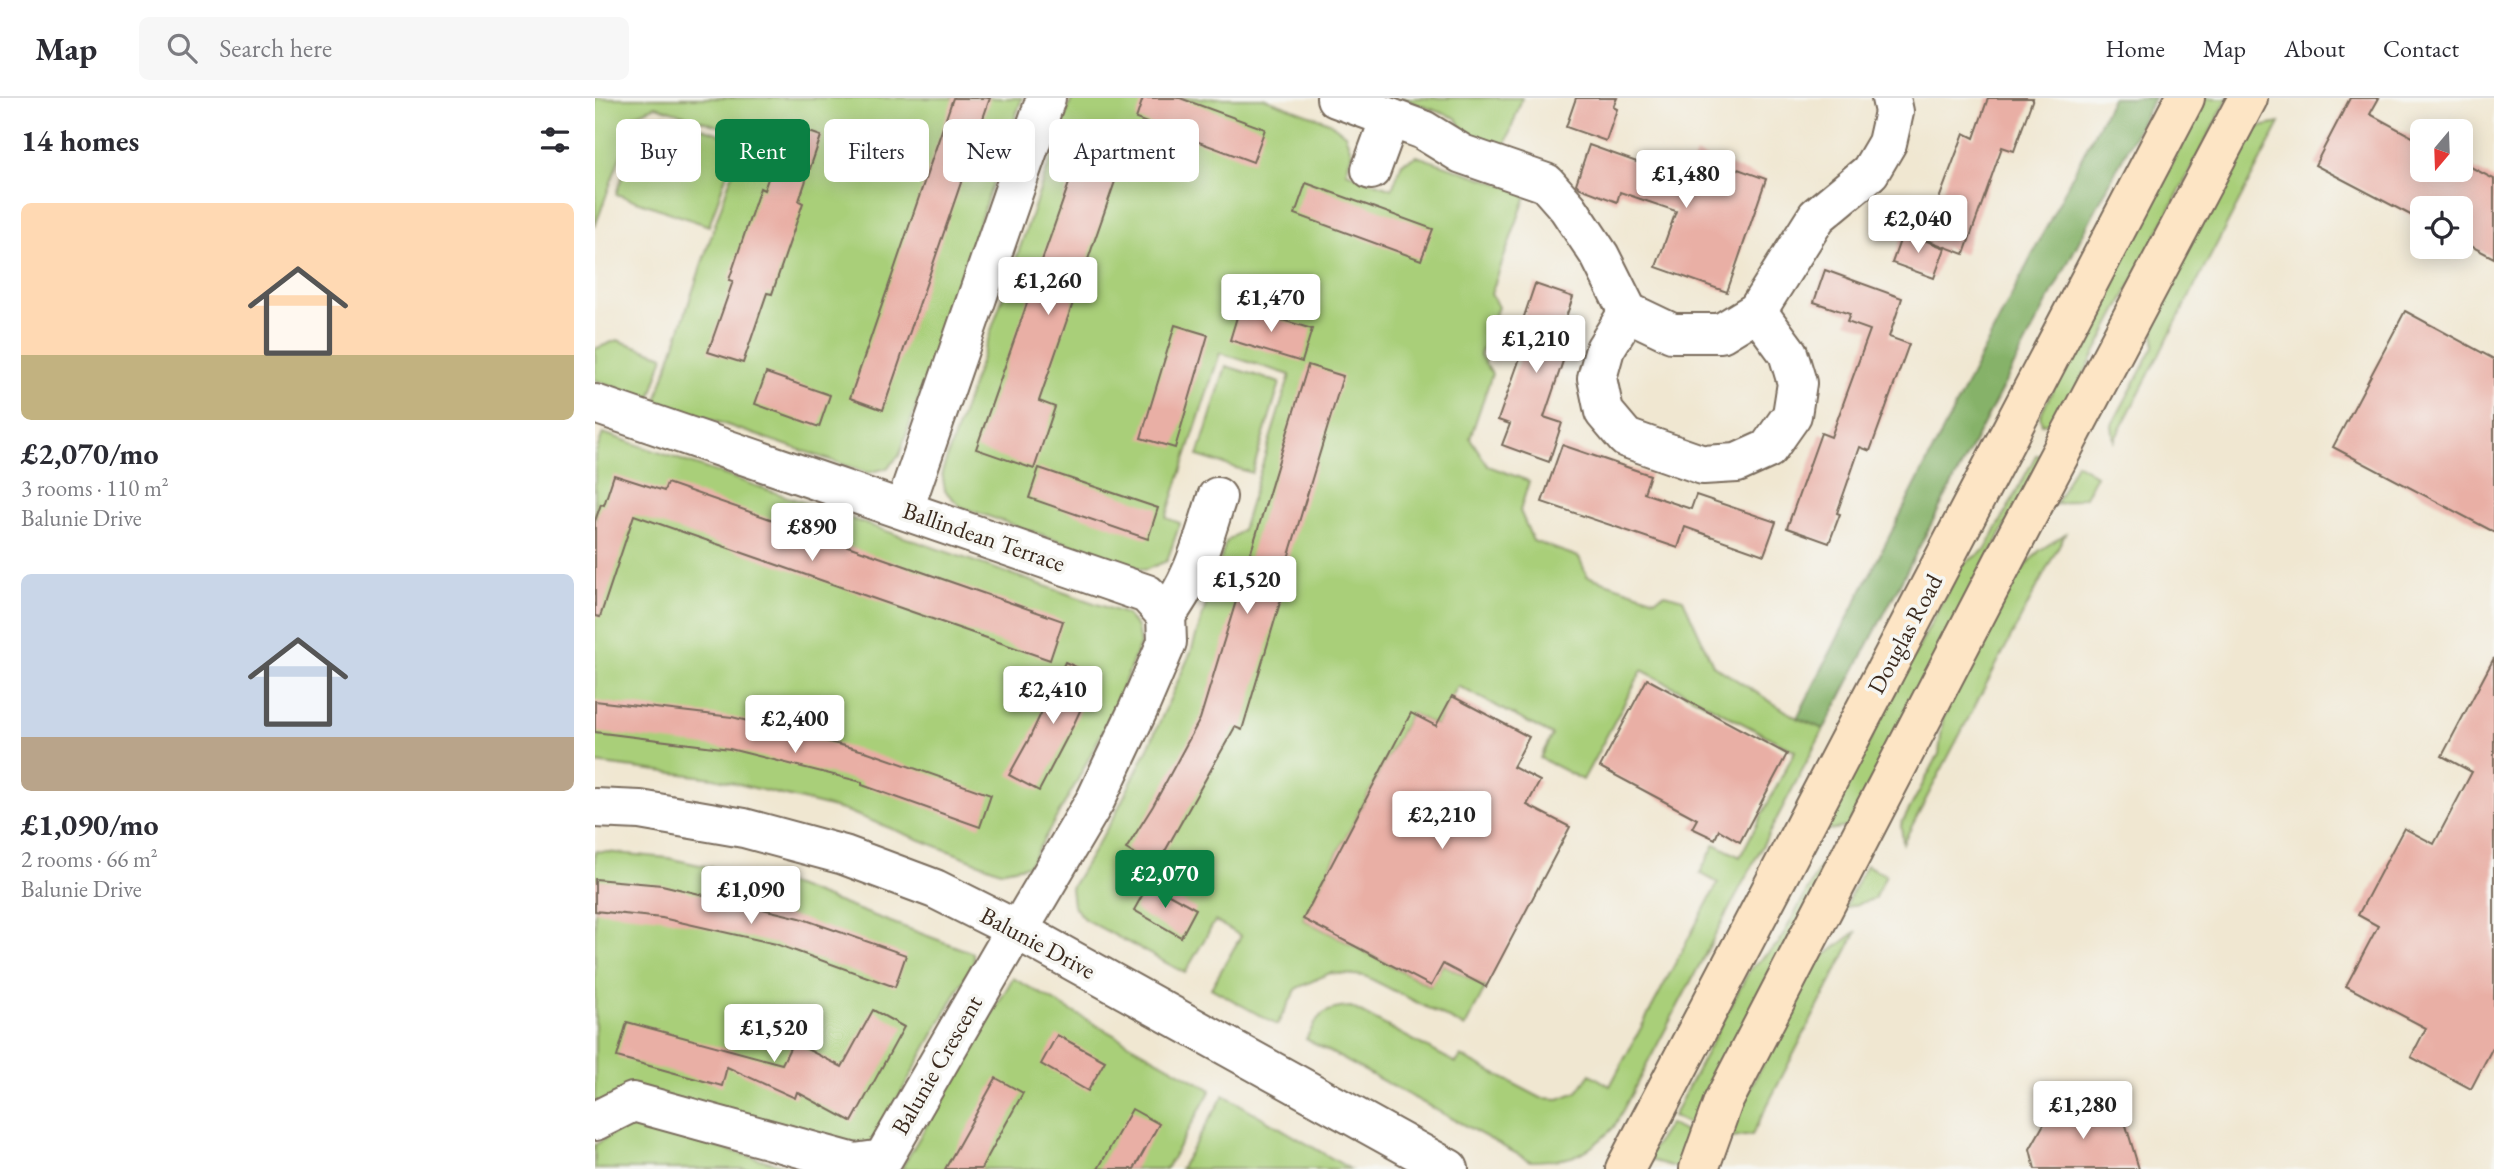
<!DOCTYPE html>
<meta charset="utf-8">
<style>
:root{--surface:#fff;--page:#f7f7f7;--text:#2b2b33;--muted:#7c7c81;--line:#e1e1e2;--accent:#0b8043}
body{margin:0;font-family:"EB Garamond",serif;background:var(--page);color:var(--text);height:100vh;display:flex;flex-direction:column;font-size:26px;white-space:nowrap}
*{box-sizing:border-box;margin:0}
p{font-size:23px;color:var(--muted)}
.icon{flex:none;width:38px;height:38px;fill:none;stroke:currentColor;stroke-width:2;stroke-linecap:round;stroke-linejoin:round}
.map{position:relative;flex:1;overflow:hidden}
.side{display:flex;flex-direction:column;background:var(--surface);width:595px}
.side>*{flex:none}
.banner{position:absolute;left:21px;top:21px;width:665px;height:63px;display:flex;gap:14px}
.needle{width:46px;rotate:199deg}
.tools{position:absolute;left:1815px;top:21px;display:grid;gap:14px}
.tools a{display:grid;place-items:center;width:63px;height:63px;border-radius:10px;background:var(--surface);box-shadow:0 4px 18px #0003;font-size:35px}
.price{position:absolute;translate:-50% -60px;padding:0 16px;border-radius:7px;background:#fff;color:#222;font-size:23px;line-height:46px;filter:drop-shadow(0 2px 4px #0008)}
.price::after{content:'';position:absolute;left:50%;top:42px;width:21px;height:16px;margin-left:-10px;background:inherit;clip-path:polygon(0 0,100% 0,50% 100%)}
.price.selected{background:var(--accent);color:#fff}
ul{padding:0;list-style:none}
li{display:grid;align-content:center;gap:14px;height:371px;padding:0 21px}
li span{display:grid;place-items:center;height:217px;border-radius:10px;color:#555}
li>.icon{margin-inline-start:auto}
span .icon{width:126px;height:126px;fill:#fffc;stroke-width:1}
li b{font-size:30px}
h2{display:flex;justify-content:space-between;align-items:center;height:84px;padding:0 21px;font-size:30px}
.tag{padding:0 24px;border-radius:10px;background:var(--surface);box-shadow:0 4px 18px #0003;font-size:24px;line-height:63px}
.tag.selected{background:var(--accent);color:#fff}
header{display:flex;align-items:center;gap:42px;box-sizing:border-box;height:98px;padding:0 35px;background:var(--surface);border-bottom:2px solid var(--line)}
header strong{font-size:33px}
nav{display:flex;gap:38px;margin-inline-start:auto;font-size:24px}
.search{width:490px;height:63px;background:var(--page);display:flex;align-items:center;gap:18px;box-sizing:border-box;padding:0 24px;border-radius:10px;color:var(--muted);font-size:26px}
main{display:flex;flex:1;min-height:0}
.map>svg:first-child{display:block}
.green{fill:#a9cf79;stroke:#727c4c;stroke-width:2}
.forest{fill:#86b269;stroke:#606e44;stroke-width:2}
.building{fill:#e9afa5}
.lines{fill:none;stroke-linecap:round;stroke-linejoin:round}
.minor-casing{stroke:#7a6c5d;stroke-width:42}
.tertiary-casing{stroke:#7a6c5d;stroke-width:42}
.secondary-casing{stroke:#7a6c5d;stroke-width:42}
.minor{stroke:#fff;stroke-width:38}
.tertiary{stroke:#fff;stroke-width:38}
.secondary{stroke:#fde5c5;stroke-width:38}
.labels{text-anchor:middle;stroke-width:7;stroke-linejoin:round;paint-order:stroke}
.street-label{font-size:24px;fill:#3b2a1e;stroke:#f6f6f2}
</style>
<header>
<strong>Map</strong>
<div class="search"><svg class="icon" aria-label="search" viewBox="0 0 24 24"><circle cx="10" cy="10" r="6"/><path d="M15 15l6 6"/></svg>Search here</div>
<nav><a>Home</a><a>Map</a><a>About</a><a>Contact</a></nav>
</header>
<main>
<section class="side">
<h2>14 homes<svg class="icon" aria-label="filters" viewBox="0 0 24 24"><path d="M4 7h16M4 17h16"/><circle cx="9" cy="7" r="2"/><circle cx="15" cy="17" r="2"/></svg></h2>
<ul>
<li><span style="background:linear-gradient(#ffd9b3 70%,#c2b280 0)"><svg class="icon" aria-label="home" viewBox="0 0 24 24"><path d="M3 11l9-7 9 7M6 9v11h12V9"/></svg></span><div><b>£2,070/mo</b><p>3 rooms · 110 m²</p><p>Balunie Drive</p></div></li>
<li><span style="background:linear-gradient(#c9d6e8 75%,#b9a48a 0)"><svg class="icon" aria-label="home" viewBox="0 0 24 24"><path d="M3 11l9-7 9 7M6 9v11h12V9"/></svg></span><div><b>£1,090/mo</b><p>2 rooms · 66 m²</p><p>Balunie Drive</p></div></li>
</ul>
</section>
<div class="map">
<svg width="1899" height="1071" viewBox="0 0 1899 1071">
<rect width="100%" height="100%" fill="#f6f6f2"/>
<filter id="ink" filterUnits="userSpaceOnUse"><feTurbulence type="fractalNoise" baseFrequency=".0143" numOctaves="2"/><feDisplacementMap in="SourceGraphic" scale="14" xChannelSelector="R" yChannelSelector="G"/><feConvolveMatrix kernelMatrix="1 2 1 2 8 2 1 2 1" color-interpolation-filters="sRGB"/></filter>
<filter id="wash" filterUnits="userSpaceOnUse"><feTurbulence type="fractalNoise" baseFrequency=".00686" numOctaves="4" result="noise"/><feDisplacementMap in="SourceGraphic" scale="28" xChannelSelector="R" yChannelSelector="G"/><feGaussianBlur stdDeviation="1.57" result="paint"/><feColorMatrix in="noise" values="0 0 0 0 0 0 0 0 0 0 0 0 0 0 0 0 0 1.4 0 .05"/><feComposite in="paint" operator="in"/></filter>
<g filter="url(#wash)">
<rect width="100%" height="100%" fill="#f0e7d1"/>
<g class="green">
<path d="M0,0H427L304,358L292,370L273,375L61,303L143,58L132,31L61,8L40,17L0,129Z"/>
<path d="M477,0H669L734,24L750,36L757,55L751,74L797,91L807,65L822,58L932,95L896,196L903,209L885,257L897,276L875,340L893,368L934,383L925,413L938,443L984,459L992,478L1060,501L1070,496L1088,501L1118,567L1202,620L1229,631L1019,1029C987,1060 979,1062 935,1063L711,941C724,917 727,910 756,909L861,965L866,958L946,1000L964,1001L982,994L995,976L1015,988L1123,785L1105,775L1120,746L1145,759L1200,653L1047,572L988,682L945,660L957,637L863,588L841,628L816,615L708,821L835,888L848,866L891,889L870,929L770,878L735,875L702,890L682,927L616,890L646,838L620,823L590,875L489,821L478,807L476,790L520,717L554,648L596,554L631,444L647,432L695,277L625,255L571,420L585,425L572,463L550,472L366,409L350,393L347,374Z"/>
<path d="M806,0H927L908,54L876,43L861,20Z"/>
<path d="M1611,0H1633L1465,322L1447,326L1445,317Z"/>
<path d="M68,17L125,36L137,60L114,128L21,96L44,31Z"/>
<path d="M1685,25L1519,343L1517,327L1559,248L1560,213L1655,31Z"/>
<path d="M22,242L69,258L55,301L0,282V251Z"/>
<path d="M631,268L685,285L657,375L603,358Z"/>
<path d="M8,335L531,516L542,529L545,546L516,617L480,687L434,767L405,773L251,713L119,680L0,665V357Z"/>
<path d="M1441,357L1447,358L1252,729L1228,733L1366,468L1391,451Z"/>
<path d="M1481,365L1501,377L1490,399L1460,407Z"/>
<path d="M1470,436L1308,745L1306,727L1344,656L1348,620L1421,479L1444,453Z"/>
<path d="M0,753L73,760L200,788L378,855L379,863L281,1040L272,1047L0,1008Z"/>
<path d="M1232,756L1238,759L1096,1027L1078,1018L1155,871L1184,845Z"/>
<path d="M1271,767L1291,777L1279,801L1249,810Z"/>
<path d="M1262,833L1157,1037L1129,1041L1220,865Z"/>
<path d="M418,880L616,992L571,1071H306Z"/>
<path d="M629,997L755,1071H585Z"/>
<path d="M1074,1026L1092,1035L1087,1053V1071L1051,1061Z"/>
<path d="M30,1028H46L201,1071H0V1047Z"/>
</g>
<path class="forest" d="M1517,0H1559L1229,631L1202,620Z"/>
<g id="blocks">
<g class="building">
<path d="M358,0H395L288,312L255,300Z"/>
<path d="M548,0H585L670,31L658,64L541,21Z"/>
<path d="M981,0H1022L1018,9L1022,11L1011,43L971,29Z"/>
<path d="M1393,0H1438L1419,53L1407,49L1369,156L1329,141L1369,35L1379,40Z"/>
<path d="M1755,0H1784L1775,16L1827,44V72H1866V64L1899,81V160L1866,143V110H1827V123L1720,67Z"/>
<path d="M192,26L226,38L204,103L208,105L177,196L172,195L148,265L113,254L138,183L134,182L165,90L169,92Z"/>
<path d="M994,47L1092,82L1101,56L1171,81L1132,194L1061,169L1081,113L1025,94L1022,104L985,90L981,86Z"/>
<path d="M486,51L526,66L444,303L460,309L439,371L381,351Z"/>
<path d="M711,85L838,131L826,162L700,116Z"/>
<path d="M1308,134L1350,150L1339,180L1297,165Z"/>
<path d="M1230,172L1307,200L1294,239L1314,246L1275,353L1265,349L1242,415L1245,416L1234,445L1192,430L1226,335L1236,339L1275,232L1252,224L1255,216L1219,204Z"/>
<path d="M940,186L978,199L959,253L970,257L949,319L967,325L954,364L907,347L915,326L903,322L925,260L916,257Z"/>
<path d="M645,209L717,231L707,264L635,242Z"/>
<path d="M1810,213L1899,261V434L1738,349Z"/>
<path d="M580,227L613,237L580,350L546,340Z"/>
<path d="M713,267L748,278L682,497L687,498L647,632L640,629L561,769L531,751L558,708L605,621Z"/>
<path d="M171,275L235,297L224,329L160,306Z"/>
<path d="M967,347L1055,377L1049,395L1096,411L1101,397L1181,424L1169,457L1090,429L1083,450L947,404Z"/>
<path d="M444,370L563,410L553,441L434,400Z"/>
<path d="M19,377L69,393L72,385L468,523L455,562L39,417L5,519L0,518V423L6,406L9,407Z"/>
<path d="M1899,560V947L1876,991L1816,959L1831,930L1751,888L1783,828L1763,817L1809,730L1839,746L1877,674L1847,658Z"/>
<path d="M470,564L501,578L478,628L444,693L414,677L434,641Z"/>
<path d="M1052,581L1192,656L1145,744L1124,732L1120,741L1097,730L1102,721L1005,669Z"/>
<path d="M857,598L934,639L918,669L945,683L932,707L975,729L891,889L848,866L836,888L708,821L816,615L841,628Z"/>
<path d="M0,603L137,619L273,654L396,697L385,729L267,687V684L135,651L0,634Z"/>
<path d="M0,781L67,787L205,820L311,857L300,889L181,846L67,820L0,813Z"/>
<path d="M554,785L601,811L586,839L539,812Z"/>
<path d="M278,912L309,929L257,1024L202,994L200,1000L132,969L127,988L22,959L32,924L187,966L198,944L247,969Z"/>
<path d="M462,937L510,963L493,993L446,966Z"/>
<path d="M401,980L428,995L386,1071H350Z"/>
<path d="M1494,1004L1530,1024L1544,1071H1440L1435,1051L1455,1015Z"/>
<path d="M537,1011L564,1026L539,1071H503Z"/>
</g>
</g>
</g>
<g filter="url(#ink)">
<use href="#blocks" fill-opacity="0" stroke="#7a6c5d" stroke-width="2"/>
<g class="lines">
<g class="minor-casing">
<g id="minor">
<path d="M741,0L828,32L867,56L951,85L973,110L1005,158L1033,214L1077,235H1126L1162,213L1222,118L1275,74L1292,45L1299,14L1296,0"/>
<path d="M776,72L795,20"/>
<path d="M1033,214L1010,251L1002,280L1009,314L1031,340L1108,367L1142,365L1173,351L1197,317L1202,285L1193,255L1162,213"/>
<path d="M0,306L552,496L571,517L572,544L543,612L501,701L433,816L411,848L288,1061L260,1065L38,1004L0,1023"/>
<path d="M309,411L451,0"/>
<path d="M571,517C599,482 608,441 622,399"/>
</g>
</g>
<g class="tertiary-casing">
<path id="tertiary" d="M0,710L45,712L149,730L249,757L340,791L422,832L854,1071"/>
</g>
<g class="secondary-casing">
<g id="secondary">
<path d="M1030,1071L1590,0"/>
<path d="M1104,1071L1128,1004L1418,445L1653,0"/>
</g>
</g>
<use href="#minor" class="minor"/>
<use href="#tertiary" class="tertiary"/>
<use href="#secondary" class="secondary"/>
</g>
</g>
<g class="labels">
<g class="street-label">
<text transform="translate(389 439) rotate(19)" y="8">Ballindean Terrace</text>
<text transform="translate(1310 536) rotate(-62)" y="8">Douglas Road</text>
<text transform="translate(443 845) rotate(28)" y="8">Balunie Drive</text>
<text transform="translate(342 967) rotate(-60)" y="8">Balunie Crescent</text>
</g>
</g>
</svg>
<div class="tools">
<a><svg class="needle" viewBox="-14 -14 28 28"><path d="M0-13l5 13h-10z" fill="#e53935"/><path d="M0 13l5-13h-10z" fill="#7c7c81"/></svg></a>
<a><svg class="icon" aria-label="locate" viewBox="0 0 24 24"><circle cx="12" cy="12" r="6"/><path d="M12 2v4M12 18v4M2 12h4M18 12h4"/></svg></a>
</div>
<b class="price" style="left:1091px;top:112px">£1,480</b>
<b class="price" style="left:1323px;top:157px">£2,040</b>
<b class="price" style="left:453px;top:219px">£1,260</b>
<b class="price" style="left:676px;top:236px">£1,470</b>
<b class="price" style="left:941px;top:277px">£1,210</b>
<b class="price" style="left:217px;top:465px">£890</b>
<b class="price" style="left:652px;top:518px">£1,520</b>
<b class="price" style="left:458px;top:628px">£2,410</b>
<b class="price" style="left:200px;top:657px">£2,400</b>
<b class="price" style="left:847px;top:753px">£2,210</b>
<b class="price selected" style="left:570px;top:812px">£2,070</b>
<b class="price" style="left:156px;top:828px">£1,090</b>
<b class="price" style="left:179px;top:966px">£1,520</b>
<b class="price" style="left:1488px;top:1043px">£1,280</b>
<div class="banner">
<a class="tag">Buy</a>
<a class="tag selected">Rent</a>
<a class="tag">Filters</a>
<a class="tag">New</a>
<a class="tag">Apartment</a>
</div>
</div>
</main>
